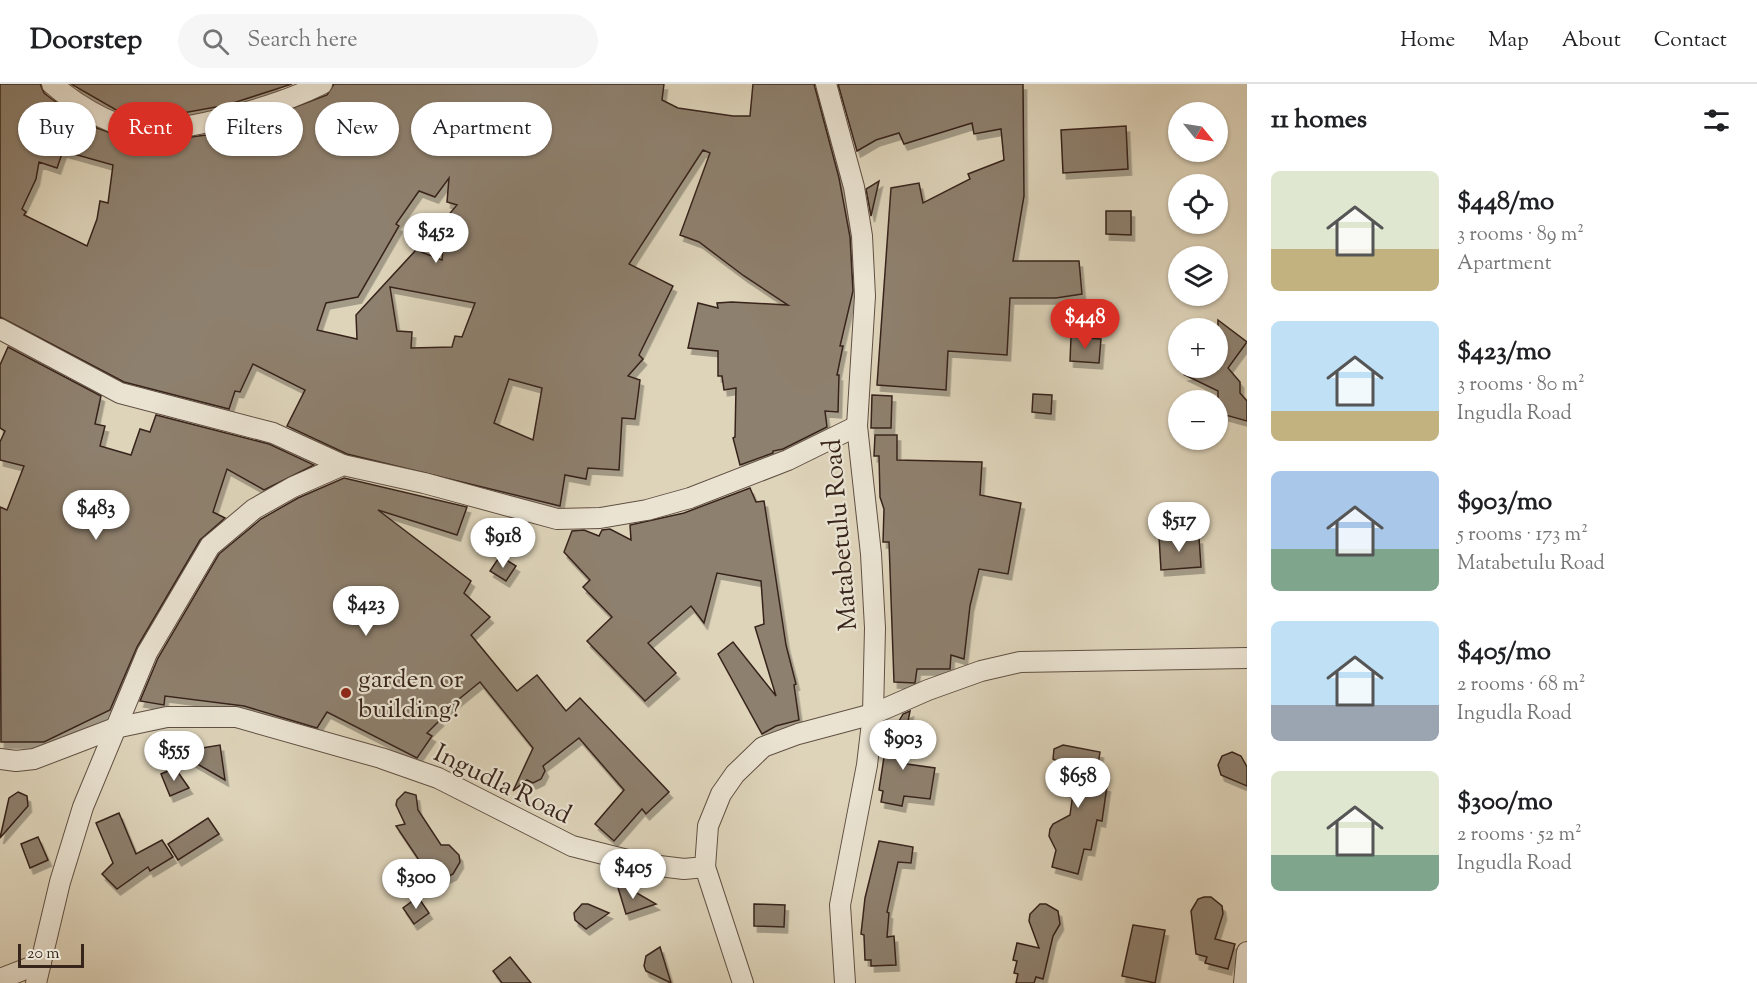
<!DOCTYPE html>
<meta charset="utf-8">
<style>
:root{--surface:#fff;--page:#f6f6f6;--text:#202124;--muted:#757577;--line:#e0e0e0;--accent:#d93025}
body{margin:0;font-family:"Sorts Mill Goudy",serif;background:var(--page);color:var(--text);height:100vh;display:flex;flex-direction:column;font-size:22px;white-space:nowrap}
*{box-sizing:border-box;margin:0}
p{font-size:20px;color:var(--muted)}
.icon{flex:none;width:33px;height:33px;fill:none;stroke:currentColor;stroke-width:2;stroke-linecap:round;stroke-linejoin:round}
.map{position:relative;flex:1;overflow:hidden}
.details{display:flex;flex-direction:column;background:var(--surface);width:510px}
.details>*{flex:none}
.top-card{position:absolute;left:18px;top:18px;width:570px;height:54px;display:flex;gap:12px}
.needle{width:39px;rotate:120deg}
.buttons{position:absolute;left:1168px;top:18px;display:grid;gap:12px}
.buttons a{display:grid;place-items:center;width:60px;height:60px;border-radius:50%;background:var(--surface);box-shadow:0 2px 4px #0004;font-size:30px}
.scale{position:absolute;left:18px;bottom:15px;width:66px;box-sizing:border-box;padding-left:6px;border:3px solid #37241b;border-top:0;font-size:16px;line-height:21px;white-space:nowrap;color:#37241b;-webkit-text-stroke:4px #eae3d2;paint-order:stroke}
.price{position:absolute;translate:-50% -51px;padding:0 14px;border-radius:21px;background:#fff;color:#222;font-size:20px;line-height:39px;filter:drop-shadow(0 2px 3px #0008)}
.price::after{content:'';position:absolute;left:50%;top:36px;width:18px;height:14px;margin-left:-9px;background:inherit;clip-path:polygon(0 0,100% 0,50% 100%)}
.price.current{background:var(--accent);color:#fff}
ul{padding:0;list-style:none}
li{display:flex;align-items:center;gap:18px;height:150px;padding:0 24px}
li span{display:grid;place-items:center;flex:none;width:168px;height:120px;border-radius:9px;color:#555}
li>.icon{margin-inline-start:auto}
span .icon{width:72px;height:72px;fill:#fffc;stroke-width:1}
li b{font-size:26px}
h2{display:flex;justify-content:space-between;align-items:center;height:72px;padding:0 24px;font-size:26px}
.tag{padding:0 21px;border-radius:27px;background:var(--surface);box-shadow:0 2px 4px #0004;font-size:21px;line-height:54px}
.tag.current{background:var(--accent);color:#fff}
header{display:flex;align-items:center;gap:36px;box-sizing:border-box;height:84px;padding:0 30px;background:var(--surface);border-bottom:2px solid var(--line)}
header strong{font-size:28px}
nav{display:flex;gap:33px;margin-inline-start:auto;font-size:21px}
.search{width:420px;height:54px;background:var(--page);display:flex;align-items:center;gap:15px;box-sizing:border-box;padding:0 21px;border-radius:33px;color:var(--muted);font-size:22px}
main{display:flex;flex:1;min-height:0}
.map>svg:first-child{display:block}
.building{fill:#8e806e;stroke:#37241b;stroke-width:1.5;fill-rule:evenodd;filter:url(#shadow)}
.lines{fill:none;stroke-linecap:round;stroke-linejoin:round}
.street-casing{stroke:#615043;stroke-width:22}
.street{stroke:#eae3d2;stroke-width:20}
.poi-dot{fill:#8f2418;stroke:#eae3d2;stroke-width:2}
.labels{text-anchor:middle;stroke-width:4.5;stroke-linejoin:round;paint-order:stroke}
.street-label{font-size:26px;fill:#37241b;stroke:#eae3d2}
.poi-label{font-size:26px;fill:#37241b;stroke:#eae3d2;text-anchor:start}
</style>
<header>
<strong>Doorstep</strong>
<div class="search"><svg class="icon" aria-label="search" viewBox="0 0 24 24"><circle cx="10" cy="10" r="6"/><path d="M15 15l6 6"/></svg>Search here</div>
<nav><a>Home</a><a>Map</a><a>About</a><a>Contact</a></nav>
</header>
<main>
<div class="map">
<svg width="1247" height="899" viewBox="0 0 1247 899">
<defs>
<filter id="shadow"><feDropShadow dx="3.5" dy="6" stdDeviation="0" flood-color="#0004"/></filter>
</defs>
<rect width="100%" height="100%" fill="#ded4ba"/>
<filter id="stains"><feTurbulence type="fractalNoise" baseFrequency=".00333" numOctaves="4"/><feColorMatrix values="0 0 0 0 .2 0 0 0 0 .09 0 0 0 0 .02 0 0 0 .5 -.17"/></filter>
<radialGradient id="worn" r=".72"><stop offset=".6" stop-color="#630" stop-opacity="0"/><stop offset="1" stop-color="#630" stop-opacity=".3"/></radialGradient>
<g class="building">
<path d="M0,0H40L44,9L53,16L97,44L133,57L155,58L206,51L261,36L327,11L334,0H664L662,16L678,24L733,32H750L753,0H814L839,94L850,153L853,207L840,262H843L837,291H839L838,328L825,327L827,343L783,365L773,367V369L740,381L733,354L735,353L736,304L724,306L722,292H718V267L688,264L698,219L718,224L717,219L732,218L788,221L744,192L699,158L680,151L710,69L703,66L629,180L673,202L639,271L643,275L628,292L640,296L635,335L622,334L619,386L588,384L586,395L565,391L560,422L347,370L287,342L305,306L253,280L240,308L235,307L229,325L124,298L0,233ZM63,67L113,81L108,119L100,117L97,135L87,162L24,131L26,128L22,125L36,95L39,78L57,84ZM449,94L447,118L457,121L446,134L442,176L416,166L356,231L357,255L317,246L326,219L358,213L399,142L396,140L419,107L435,113ZM390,203L475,219L462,253L455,252L452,263L411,264L412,248L397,247ZM509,295L542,304L533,356L494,339Z"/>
<path d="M71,0H292L227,21L155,34L138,33L118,27Z"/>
<path d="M838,0H1023L1024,112L1013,177H1079L1082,210L1056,214H1010L1007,271L948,267L946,306L877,301L891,104L919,99L923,119L970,95L968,90L1004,76L1001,45L974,50L972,39L904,60L899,49L876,56L857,67Z"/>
<path d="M1126,42L1128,85L1063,89L1061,46Z"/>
<path d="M879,97L871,132L866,105Z"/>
<path d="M1106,127H1131V151L1106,150Z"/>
<path d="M1218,236L1247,258L1228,284L1240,298V309L1247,317V337L1218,329V307L1185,291L1218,284Z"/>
<path d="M1071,253L1101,255L1099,279L1070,277Z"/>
<path d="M8,263L101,312L95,340L105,342L100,362L131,371L140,345L150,348L156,331L269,360L314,381L264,406L227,385L213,428L225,434L200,456L137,563L110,626L44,658H1L0,423L7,426L24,382L0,376V358L5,347L0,344V281Z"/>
<path d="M1033,310L1052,311L1051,330L1032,328Z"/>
<path d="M872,311L892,312L891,344H871Z"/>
<path d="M875,351H897V376L982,378L980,411L1021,419L1008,490L979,485L970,522L964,575L951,571L950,585H917L915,599L894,598L889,458H883L884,425L880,413L879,372H874Z"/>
<path d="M344,394L467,423L457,451L378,426L471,497L464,509L490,533L471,551L517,607L537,591L566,627L580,614L669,708L646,730L642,725L614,757L595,740L624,706L579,654L543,682L545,687L541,695L533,699L527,696L513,707L533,664L480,598L437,633L440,636L427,649L432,652L417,674L327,628L317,644L244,622L165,612L164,621L140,617L158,574L219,470L261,435L298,414Z"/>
<path d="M750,404L756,418L764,417L786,561L796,600L794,601L799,636L776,642L762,650L718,570L733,558L776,612L755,543L764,540L761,497L717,489L704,539L691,522L648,559L676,589L645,617L587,557L612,533L583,503L590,496L564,468L572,447L584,446L599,452L602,446L610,445L631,456L630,441L684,429Z"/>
<path d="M1179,450V455L1199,454L1201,483L1161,486L1159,452Z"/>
<path d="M500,472L516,482L506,497L490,487Z"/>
<path d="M910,627L900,679L935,684L930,715L904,712L902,722L881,718L883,707L879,706L886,660L903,630Z"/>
<path d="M163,655L202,664L220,661L225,696L161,659Z"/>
<path d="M1063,661L1100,668L1095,700L1107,702L1102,737L1097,736L1091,766L1084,765L1078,790L1052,783L1056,766L1049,752L1050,745L1053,740L1070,731L1076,687L1053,675L1054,665Z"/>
<path d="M1232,668L1241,672L1247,683V702L1221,691L1218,681L1222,672Z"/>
<path d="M175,684L189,704L170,712L161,690Z"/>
<path d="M18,708L27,712L28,722L0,754L9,714Z"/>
<path d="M405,708L416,711L418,726L441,761H449L459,771L460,778L453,790L447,793L429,791L396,742L405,740L396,721L397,716Z"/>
<path d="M119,729L136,770L162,756L173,773L150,787L148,783L117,805L102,790L113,779L96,739Z"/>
<path d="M208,734L219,750L178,776L168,760Z"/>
<path d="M38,753L48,776L30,784L21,760Z"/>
<path d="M879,757L913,763L911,779L898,778L887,828L889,829L887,853L894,852L896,881L871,882V876H865L864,851L861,850L865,814Z"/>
<path d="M616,797L656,820L626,830Z"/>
<path d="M418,813L429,829L414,840L403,824Z"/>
<path d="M1204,813H1211L1222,822L1223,830L1215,855L1235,860L1228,885L1205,879L1207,873L1196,870L1191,827L1198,815Z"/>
<path d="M582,820H588L609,829L586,845L575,836L574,829Z"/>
<path d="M754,820L785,821L784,843L754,842Z"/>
<path d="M1040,820H1046L1058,827L1060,840L1053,852L1043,895L1036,893L1034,899H1016L1018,890L1014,889L1017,877L1013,876L1017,859L1039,864L1029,837L1030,830Z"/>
<path d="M1133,841L1165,846L1155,899L1122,892Z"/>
<path d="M660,863L671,899L646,887L644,882L646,872Z"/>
<path d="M510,873L531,899H502L493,887Z"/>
</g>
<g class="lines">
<g class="street-casing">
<g id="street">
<path d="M52,0C74,19 107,40 136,45C182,51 280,21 322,0"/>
<path d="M826,0L854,103L862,152L865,212L857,342L871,470L875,544L873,630L867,681L840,821L845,899"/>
<path d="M0,245L120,309L273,349L343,381"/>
<path d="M0,675L16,677L34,675L115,644L167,633H236L381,674L438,694L572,762L643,780L684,785L705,783L708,742L721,710L735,690L763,663L798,650L873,630L928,606L981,587L1020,578L1247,574"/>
<path d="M705,783L743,899"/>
<path d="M0,895L41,879"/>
<path d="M36,899L60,798L83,723L147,569L210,462L254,425L293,403L343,381L424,399L557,435L600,434L647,426L690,414L788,376L857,342"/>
<path d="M1244,899L1247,868"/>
</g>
</g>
<use href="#street" class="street"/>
</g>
<circle class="poi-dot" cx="346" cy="609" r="6"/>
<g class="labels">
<g class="street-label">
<text transform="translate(839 451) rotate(-95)" y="9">Matabetulu Road</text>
<text transform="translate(503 699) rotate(26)" y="9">Ingudla Road</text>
</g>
<g class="poi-label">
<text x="358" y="603">garden or<tspan x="358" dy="30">building?</tspan></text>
</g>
</g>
<rect width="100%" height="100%" filter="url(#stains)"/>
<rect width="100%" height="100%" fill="url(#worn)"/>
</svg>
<div class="buttons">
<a><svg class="needle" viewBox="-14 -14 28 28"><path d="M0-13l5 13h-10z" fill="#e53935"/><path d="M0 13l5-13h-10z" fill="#757577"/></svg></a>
<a><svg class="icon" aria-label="locate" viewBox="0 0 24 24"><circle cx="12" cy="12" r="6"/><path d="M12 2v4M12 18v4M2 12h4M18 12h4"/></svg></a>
<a><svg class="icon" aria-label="layers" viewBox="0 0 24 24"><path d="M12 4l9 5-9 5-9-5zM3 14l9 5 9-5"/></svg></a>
<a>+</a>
<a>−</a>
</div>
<div class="scale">20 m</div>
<b class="price" style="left:436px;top:180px">$452</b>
<b class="price current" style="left:1085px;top:266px">$448</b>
<b class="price" style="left:96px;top:457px">$483</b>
<b class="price" style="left:1179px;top:469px">$517</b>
<b class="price" style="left:503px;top:485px">$918</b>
<b class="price" style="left:366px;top:553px">$423</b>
<b class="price" style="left:903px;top:687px">$903</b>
<b class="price" style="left:174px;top:698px">$555</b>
<b class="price" style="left:1078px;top:725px">$658</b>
<b class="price" style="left:633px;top:816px">$405</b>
<b class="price" style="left:416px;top:826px">$300</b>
<div class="top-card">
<a class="tag">Buy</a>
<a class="tag current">Rent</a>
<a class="tag">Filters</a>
<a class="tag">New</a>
<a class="tag">Apartment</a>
</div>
</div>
<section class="details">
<h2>11 homes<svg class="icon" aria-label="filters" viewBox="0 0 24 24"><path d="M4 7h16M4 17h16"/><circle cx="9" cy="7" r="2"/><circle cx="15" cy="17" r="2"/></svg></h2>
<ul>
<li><span style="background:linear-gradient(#dfe7d0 65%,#c2b280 0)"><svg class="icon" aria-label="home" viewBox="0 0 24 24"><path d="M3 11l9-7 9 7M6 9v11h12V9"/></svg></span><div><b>$448/mo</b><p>3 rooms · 89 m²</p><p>Apartment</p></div></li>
<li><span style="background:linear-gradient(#bfe0f5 75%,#c2b280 0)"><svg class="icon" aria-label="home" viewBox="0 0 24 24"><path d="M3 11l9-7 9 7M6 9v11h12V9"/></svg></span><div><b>$423/mo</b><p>3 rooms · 80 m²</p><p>Ingudla Road</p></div></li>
<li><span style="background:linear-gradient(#a9c7e8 65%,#7fa58c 0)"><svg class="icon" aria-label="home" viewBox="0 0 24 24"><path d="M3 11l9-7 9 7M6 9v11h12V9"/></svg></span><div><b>$903/mo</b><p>5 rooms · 173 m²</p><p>Matabetulu Road</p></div></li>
<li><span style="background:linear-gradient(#bfe0f5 70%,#9aa5b1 0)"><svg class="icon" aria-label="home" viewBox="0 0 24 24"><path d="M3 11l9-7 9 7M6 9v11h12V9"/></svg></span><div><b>$405/mo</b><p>2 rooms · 68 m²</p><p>Ingudla Road</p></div></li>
<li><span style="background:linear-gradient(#dfe7d0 70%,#7fa58c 0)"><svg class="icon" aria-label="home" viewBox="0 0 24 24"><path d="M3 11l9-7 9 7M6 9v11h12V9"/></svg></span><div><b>$300/mo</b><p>2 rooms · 52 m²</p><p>Ingudla Road</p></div></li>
</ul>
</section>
</main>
